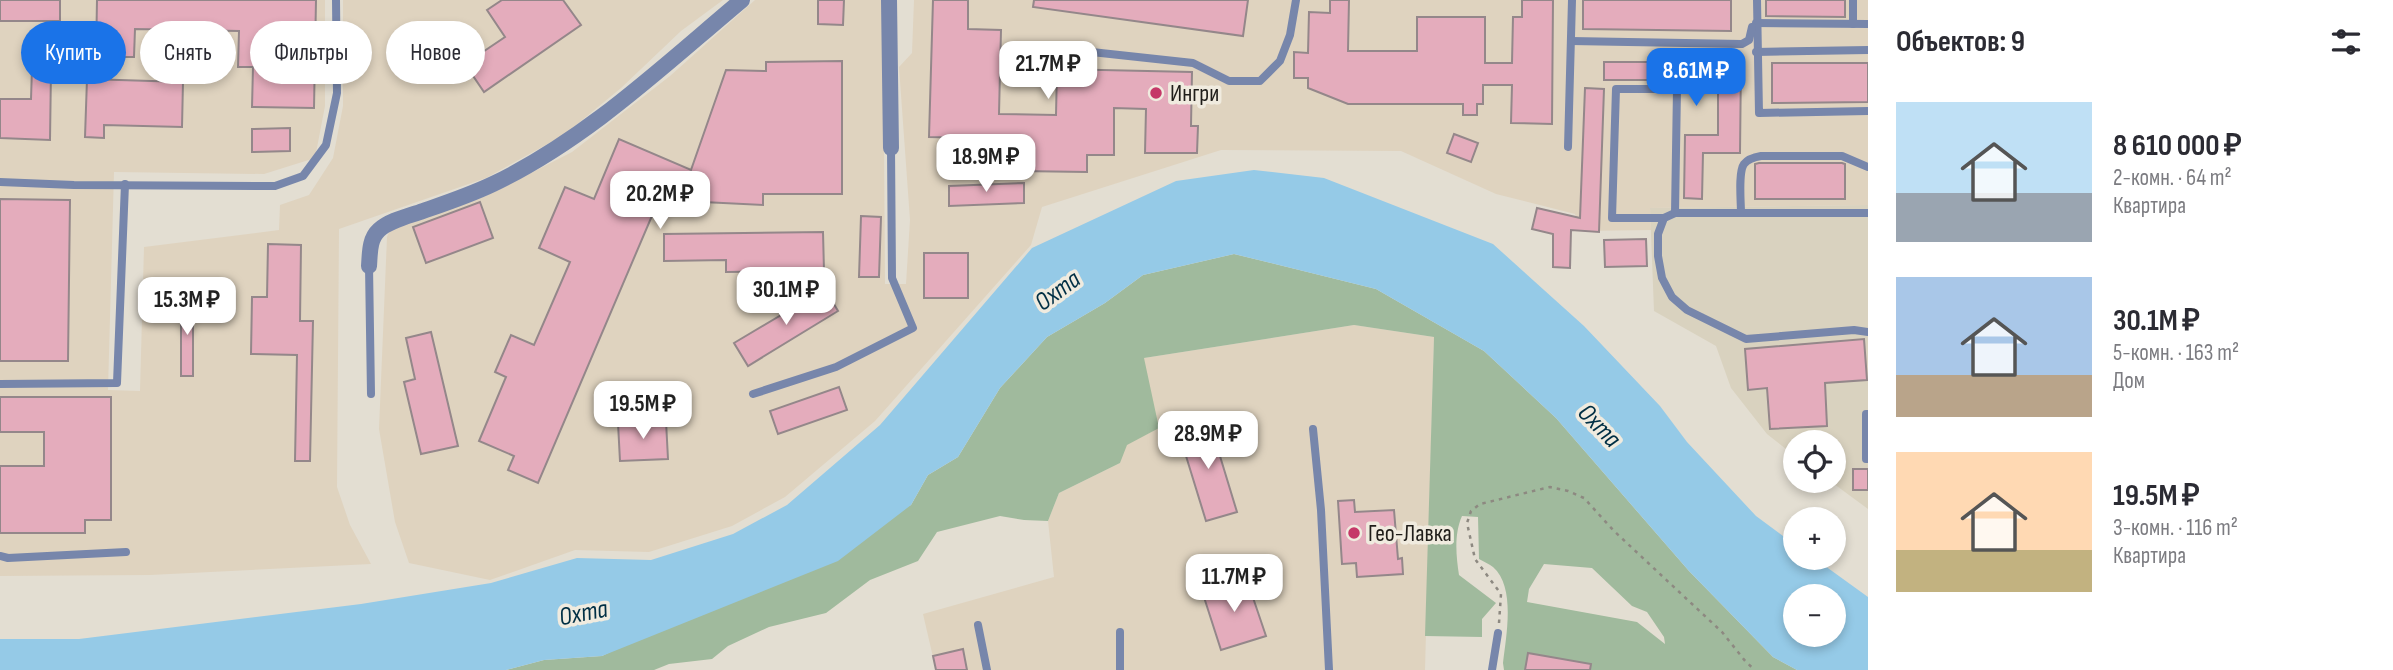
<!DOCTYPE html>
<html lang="ru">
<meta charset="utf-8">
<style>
:root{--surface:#fff;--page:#f7f7f7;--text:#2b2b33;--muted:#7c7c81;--accent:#1a73e8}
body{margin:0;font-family:"Sofia Sans Condensed",sans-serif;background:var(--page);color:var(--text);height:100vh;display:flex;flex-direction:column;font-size:26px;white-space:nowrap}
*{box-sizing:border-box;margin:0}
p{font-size:23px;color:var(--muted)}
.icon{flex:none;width:38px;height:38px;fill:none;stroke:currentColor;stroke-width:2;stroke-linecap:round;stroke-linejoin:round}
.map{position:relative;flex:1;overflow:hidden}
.panel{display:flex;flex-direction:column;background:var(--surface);width:525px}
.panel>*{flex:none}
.guide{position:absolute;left:21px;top:21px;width:665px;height:63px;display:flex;gap:14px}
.tools{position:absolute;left:1783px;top:430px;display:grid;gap:14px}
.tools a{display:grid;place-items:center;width:63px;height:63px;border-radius:50%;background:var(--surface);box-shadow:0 4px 10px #0003;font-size:35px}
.price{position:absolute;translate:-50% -60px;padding:0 16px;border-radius:14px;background:#fff;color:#222;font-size:23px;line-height:46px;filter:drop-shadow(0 2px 4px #0008)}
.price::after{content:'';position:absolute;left:50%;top:42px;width:21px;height:16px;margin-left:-10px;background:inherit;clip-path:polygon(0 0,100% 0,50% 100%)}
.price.selected{background:var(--accent);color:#fff}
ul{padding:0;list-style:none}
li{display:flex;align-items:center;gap:21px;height:175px;padding:0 28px}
li span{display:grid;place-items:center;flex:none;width:196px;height:140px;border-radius:0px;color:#555}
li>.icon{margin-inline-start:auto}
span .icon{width:84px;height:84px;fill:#fffc;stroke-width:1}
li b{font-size:30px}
h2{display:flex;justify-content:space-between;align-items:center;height:84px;padding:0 28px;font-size:30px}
.tag{padding:0 24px;border-radius:32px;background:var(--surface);box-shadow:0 4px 10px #0003;font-size:24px;line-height:63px}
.tag.selected{background:var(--accent);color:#fff}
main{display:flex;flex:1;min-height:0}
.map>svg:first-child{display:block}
.built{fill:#d9d2bf}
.industrial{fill:#dfd3bf}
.green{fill:#a0ba9d;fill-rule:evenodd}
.water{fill:#95cae7;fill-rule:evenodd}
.building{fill:#e4acbc;stroke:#94878a;stroke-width:2}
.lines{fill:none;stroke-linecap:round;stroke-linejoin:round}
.path{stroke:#8d8981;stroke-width:2.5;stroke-dasharray:3.5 5;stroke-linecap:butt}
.lane{stroke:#7786ab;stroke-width:8}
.street{stroke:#7786ab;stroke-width:16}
.poi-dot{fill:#c53868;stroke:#f0ebdf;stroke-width:2.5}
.labels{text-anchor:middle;stroke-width:7;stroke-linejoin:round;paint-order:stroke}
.poi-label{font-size:24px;fill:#1f1d19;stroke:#f0ebdf;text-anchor:start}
.water-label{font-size:26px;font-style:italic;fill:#002f44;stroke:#f0ebdf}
</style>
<main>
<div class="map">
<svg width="1868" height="670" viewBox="0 0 1868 670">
<rect width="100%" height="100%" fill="#e3ded2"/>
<path class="built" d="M1868,205V509L1830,481H1834V443H1796L1795,456L1767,434L1731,388L1716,346L1654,311L1650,208Z"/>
<g class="industrial">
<path d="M0,0H325V106L315,158L264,174L114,172L108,390L140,391L144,247L279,230L280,205L309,195L333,158L343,106V0H723L681,31L621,88L564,135L486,178L339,229L337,487L350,525L371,564L150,575L0,576Z"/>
<path d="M755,0H883L885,284H906L910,220L899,67L912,53L914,0H1868V205L1650,208L1651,230L1580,231L1575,214L1496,194L1401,151L1221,150L1042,207L1031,245L875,421L785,497L732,526L649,552L575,550L490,580L409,563L395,522L379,429L387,237L390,229L486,196L572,152L670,76Z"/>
<path d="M1354,325L1434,337L1425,670H936L923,614L1054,577L1048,521L1059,493L1120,463L1144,358Z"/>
</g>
<path class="green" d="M1234,254L1376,289L1484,351L1556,418L1689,571L1773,657L1797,670H1504L1503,663C1506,636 1516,587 1493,567C1489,564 1483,561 1479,559L1478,517L1462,516C1454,534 1456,555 1459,575L1496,603L1482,619V637L1425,636L1434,337L1354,325L1144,358L1159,428L1127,445L1120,463L1059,493L1048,521L1024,520L1000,516L937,532L918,561L870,580L826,613L769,627L728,646L712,659L669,664L654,670H506L544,660L602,656L911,505L928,475L958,457L1000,388L1047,337L1105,303L1143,275ZM1544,564L1592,568L1632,606L1647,612L1664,637L1665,644L1637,622L1527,602L1529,589Z"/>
<path class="water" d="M1254,170L1324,178L1493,244L1584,326L1660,406L1687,442L1756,516L1795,545L1796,558H1814L1868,597V670H1797L1773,657L1689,571L1556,418L1484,351L1376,289L1234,254L1143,275L1105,303L1047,337L1000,388L958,457L928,475L911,505L838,561L602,656L544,660L506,670H0V639H79L361,604L491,583L577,558L651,560L733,534L787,505L880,425L1032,248L1176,181ZM1796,597H1834V635H1796Z"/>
<g class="building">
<rect x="0" y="0" width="60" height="21"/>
<path d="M97,0H316L314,108L252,107L253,67H238L239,31L135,29L134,57H96Z"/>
<path d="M502,0H563L581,25L484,92L465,64L505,37L487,10Z"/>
<path d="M818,0H844L843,25L818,24Z"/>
<path d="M933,0H968V29L1001,30L999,114L1056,115L1057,69L1192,72L1191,126H1198L1197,153H1145L1146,109L1114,108V155H1087V172L1019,171V139L929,137Z"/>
<path d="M1034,0H1248L1243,36L1033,7Z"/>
<path d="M1330,0H1349L1348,51H1417V17H1485V63H1512L1513,17H1522V0H1553L1552,124L1511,123L1512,85H1483V104H1477V115H1463V104H1348L1308,88V78H1294V52L1308,53L1309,12L1330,13Z"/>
<path d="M1583,0H1731V31L1583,29Z"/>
<path d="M1766,0H1845V17L1766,16Z"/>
<path d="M842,61V194H763V205L663,200V190L538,483L508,470L514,456L479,441L506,377L495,372L511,335L534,345L570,262L539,248L565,187L594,199L619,139L691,170L726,70L766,71V62Z"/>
<path d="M1604,62H1741L1740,153H1703L1702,199L1684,198L1685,135H1718V80H1604Z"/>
<path d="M1772,63H1868V102L1772,103Z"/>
<path d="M32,68L51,69L50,140L0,138V99H31Z"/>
<path d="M87,79L183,82L182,127L104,125V138L85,137Z"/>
<path d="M1585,88L1604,89L1599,232L1571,230L1570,268L1553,267V234L1532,229L1537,208L1580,218Z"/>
<path d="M290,128V151L252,152V129Z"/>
<path d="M1454,134L1478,143L1471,162L1447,153Z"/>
<path d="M1759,163H1842L1845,164V199H1755V164Z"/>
<path d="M1024,183V203L949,206V186Z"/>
<path d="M0,199L70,200L68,361H0Z"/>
<path d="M480,202L493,238L426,263L413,227Z"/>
<path d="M861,216L881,217L879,277H859Z"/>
<path d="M823,232L824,271L726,272V260L664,261V234Z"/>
<path d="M1646,239L1647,266L1605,267L1604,240Z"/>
<path d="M268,244L301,245L300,321H313L310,461H295L297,355L251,354L252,297H267Z"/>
<rect x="924" y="253" width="44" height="45"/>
<path d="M825,289L838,311L748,366L734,343Z"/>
<rect x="181" y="298" width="12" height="78"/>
<path d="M431,332L458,446L421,454L404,382L415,379L406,338Z"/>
<path d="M1864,339L1867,380L1825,383L1827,426L1770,429L1767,388L1748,390L1745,349Z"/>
<path d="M839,387L847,410L778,434L770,411Z"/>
<path d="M0,397H111V520H85V533H0V466H44V432H0Z"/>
<path d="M1209,420L1237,512L1206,521L1178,430Z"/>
<path d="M666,421L668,459L620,461L618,423Z"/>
<rect x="1853" y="469" width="15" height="21"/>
<path d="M1354,500L1355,512L1394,510L1398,559L1402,558L1403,574L1357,577L1356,563L1342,564L1338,501Z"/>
<path d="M1246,577L1266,636L1221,650L1202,591Z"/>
<path d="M963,649L967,670H936L933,656Z"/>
<path d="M1528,653L1591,664L1590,670H1525Z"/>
</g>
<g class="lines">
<path class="path" d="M1499,623L1501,594L1475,559L1467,523L1471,511L1480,504L1550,487L1568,491L1584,498L1614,531L1722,632L1746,662L1755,670"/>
<g class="lane">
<path d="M1757,0L1759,113L1868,111"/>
<path d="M1853,0V24"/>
<path d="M1756,23L1868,24"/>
<path d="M1571,41L1742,44L1749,40L1752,27"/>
<path d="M1064,49L1193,63L1229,81H1260L1280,61L1290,35L1296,0"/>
<path d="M1756,52L1868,50"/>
<path d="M1568,147L1572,0"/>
<path d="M0,182L74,185L275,186L303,176L326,145L337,93L336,0"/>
<path d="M1741,213C1741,202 1738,172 1744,164C1748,159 1755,157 1761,156H1842L1868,167"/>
<path d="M1868,213H1675L1664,218L1658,234V256L1662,278L1672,297L1687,310L1746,339L1854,330L1868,332"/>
<path d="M1664,218H1612L1616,89H1677L1675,213"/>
<path d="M369,266L371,394"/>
<path d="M0,384L117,383L125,184"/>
<path d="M753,394L836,367L913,328L892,278L891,148"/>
<path d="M1868,414H1866V459H1868"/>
<path d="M1313,429L1321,510L1329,670"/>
<path d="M0,556L8,558L126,552"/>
<path d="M978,625L987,670"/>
<path d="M1120,632V670"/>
<path d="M1492,670L1498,633"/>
</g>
<g class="street">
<path d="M889,0L891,148"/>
<path d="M369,266C370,254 369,239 379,230C390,220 409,216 423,211C446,203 470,195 493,184C587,139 663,66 742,0"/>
</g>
</g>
<g class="poi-dot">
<circle cx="1156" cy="93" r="7"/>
<circle cx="1354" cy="533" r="7"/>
</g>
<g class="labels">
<g class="poi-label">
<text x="1170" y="101">Ингри</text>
<text x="1368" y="541">Гео-Лавка</text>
</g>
<g class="water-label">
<text transform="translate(1057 290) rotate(-36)" y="9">Охта</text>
<text transform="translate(1600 425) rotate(46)" y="9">Охта</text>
<text transform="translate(583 612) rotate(-11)" y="9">Охта</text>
</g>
</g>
</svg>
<div class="tools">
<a><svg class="icon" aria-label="locate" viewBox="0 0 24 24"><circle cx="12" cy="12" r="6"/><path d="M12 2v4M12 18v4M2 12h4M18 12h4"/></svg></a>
<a>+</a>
<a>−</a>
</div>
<b class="price" style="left:1048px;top:101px">21.7M ₽</b>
<b class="price selected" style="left:1696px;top:108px">8.61M ₽</b>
<b class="price" style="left:986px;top:194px">18.9M ₽</b>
<b class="price" style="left:660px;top:231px">20.2M ₽</b>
<b class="price" style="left:786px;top:327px">30.1M ₽</b>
<b class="price" style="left:187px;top:337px">15.3M ₽</b>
<b class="price" style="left:643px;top:441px">19.5M ₽</b>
<b class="price" style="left:1208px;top:471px">28.9M ₽</b>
<b class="price" style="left:1234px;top:614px">11.7M ₽</b>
<div class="guide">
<a class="tag selected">Купить</a>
<a class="tag">Снять</a>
<a class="tag">Фильтры</a>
<a class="tag">Новое</a>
</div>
</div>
<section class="panel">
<h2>Объектов: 9<svg class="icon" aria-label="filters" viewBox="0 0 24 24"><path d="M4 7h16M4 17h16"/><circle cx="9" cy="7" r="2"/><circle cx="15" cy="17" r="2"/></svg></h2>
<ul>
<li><span style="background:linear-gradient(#bfe0f5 65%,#9aa5b1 0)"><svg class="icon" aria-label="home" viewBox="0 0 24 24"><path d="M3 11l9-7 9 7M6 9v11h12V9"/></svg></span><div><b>8 610 000 ₽</b><p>2-комн. · 64 m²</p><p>Квартира</p></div></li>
<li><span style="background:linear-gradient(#a9c7e8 70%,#b9a48a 0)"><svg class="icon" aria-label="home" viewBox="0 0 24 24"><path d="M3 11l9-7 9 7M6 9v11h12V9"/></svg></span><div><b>30.1M ₽</b><p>5-комн. · 163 m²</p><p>Дом</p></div></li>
<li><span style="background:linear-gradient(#ffd9b3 70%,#c2b280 0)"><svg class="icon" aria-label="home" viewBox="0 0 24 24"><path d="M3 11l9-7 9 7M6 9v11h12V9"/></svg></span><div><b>19.5M ₽</b><p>3-комн. · 116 m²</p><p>Квартира</p></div></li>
</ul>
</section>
</main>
